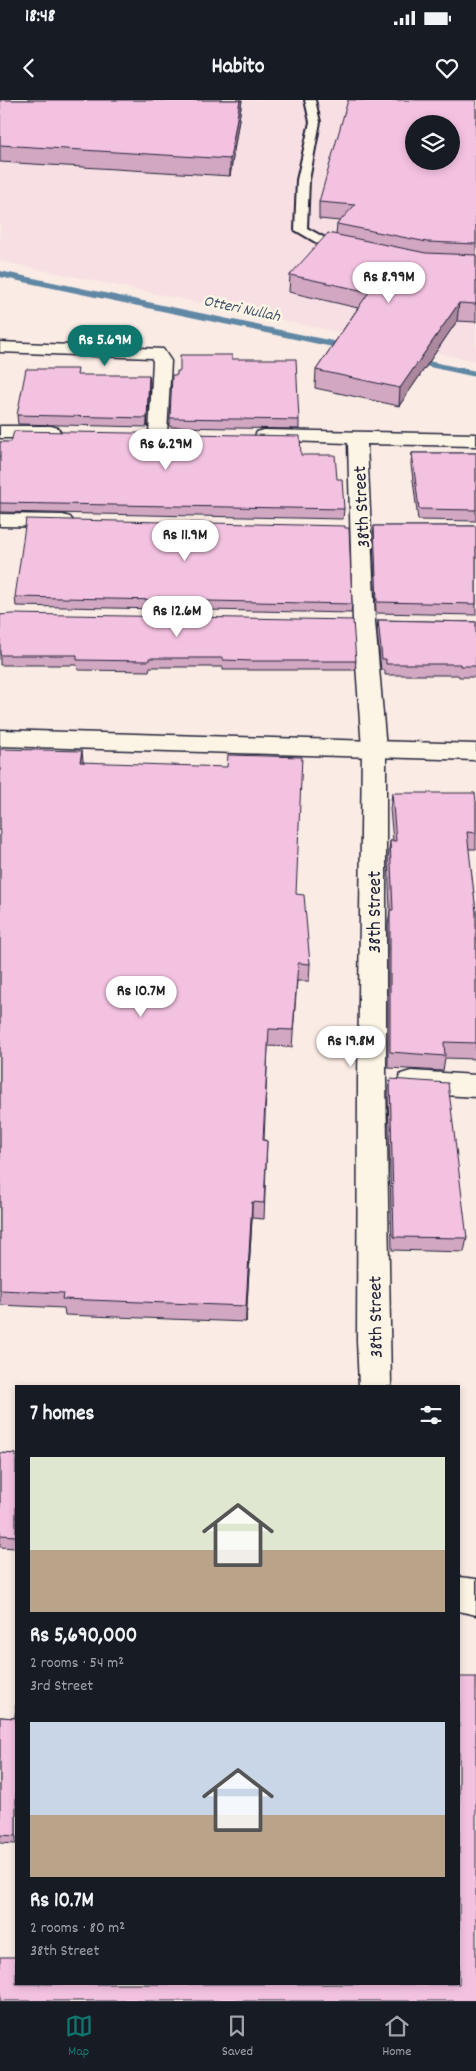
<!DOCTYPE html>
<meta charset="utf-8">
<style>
:root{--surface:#171b24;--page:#20242c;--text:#f1f3f6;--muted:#9ea1a6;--line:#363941;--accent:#0f766e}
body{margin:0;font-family:Dekko,sans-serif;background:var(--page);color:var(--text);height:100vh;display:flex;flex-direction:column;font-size:19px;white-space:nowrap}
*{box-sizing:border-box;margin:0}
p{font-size:16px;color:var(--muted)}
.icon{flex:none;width:28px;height:28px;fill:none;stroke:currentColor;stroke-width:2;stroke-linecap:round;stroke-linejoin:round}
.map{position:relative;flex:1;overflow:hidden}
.drawer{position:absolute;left:15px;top:1285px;width:445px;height:600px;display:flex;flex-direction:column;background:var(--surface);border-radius:0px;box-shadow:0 2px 8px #0003}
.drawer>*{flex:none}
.controls{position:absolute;left:405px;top:15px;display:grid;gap:10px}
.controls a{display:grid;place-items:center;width:55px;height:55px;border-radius:50%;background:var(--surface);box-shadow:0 2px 8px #0003;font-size:25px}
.price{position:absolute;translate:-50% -42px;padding:0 11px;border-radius:18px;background:#fff;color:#222;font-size:16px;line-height:32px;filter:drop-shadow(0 1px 2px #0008)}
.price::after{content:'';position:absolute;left:50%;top:30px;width:15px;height:11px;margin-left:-8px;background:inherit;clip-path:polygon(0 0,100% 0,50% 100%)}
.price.selected{background:var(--accent);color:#fff}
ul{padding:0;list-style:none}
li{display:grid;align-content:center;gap:10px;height:265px;padding:0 15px}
li span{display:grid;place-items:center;height:155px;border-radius:0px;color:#555}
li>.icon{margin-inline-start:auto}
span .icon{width:90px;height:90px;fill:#fffc;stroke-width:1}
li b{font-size:21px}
h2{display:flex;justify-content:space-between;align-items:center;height:60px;padding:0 15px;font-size:21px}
.status{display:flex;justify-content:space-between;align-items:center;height:35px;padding:0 25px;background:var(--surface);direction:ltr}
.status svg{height:14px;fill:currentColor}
header{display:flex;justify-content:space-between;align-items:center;height:65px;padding:0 15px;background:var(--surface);font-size:22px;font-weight:800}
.menu{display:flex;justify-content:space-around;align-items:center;height:70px;border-top:1px solid var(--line);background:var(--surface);font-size:14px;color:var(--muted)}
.menu a{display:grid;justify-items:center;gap:2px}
.menu .selected{color:var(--accent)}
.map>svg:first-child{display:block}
.built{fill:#f8dfe3;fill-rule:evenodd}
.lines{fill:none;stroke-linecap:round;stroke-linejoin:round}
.stream{fill:#6088a5;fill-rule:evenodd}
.lane-casing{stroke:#22223b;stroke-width:4}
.street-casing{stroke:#22223b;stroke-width:3}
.secondary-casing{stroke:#22223b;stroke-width:3}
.lane{fill:#fcf5e5;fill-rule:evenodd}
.street{fill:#fcf5e5;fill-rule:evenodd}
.secondary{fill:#fcf5e5;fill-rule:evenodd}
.wall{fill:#d2a7c2;stroke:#22223b}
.shaded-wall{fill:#ab889e;stroke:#22223b}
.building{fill:#f4c2e1;stroke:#22223b;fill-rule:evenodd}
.labels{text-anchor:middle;stroke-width:5;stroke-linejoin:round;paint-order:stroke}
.far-water-label{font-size:16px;font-style:italic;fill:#415570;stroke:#fcf5e5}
.street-label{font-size:19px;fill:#22223b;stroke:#fcf5e5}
</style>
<div class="status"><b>18:48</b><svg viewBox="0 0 49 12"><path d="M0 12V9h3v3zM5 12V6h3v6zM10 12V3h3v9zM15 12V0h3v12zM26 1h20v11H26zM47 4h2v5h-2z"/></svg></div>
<header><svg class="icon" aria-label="back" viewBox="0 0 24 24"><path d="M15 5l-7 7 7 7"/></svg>Habito<svg class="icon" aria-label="heart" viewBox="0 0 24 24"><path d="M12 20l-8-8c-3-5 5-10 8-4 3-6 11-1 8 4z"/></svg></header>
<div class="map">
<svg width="476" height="1901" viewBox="0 0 476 1901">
<rect width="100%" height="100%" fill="#faebe4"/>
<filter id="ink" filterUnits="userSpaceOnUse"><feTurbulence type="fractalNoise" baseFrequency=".02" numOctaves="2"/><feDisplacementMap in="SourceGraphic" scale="10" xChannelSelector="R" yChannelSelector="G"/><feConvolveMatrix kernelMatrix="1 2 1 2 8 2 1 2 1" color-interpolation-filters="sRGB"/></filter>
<g filter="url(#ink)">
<path class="built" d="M0,0H476V261L0,161ZM414,24H451V61H414Z"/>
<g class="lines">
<g class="stream">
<path d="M0,171L352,245L356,248L352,251L0,177Z"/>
<path d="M409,257L476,271V277L406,262L405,260Z"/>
</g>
<g class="lane-casing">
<path id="lane" d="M305,0H315L320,22L309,80L307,128L336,144L350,146L352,149L350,152L329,150L295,130L297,80L310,22Z"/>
</g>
<g class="street-casing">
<g id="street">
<path d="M0,242L163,249L171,261L167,334L165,338L158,340L151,338L149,334L153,261L151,258L0,252Z"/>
<path d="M0,326H51L58,328L60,332L58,336L51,338H0Z"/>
<path d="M264,330L476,334V346L367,344L375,522L386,649V980L391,1286H359L357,1241L358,980L362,649L353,522L348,343L257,340L255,336L257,332Z"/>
<path d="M0,414L63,415L70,417L73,421L70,425L63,427L0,426Z"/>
<path d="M411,971L476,975V997L411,993L401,990L397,982L401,974Z"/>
<path d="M459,1477L476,1479V1515L459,1511Z"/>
</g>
</g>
<g class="secondary-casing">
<path id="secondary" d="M0,630L476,644V660L0,646Z"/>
</g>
<use href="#lane" class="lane"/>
<use href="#street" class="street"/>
<use href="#secondary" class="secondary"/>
</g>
<g class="wall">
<path d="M0,0H242L230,76L0,62Z"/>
<path d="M476,0V222L457,221L399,306L315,288L316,270L358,208L289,192L290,175L336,135L337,124L340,121L319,119V102Z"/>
<path d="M232,259L299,320V329L170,327V318L177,275L180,271Z"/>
<path d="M150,284L147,327L18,324L17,315Z"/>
<path d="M0,342L301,355L337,379L344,409L343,419L0,412Z"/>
<path d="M412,353H476V421L418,420L411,364Z"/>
<path d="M374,426H476V515L376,513L373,437Z"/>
<path d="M345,428L352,504L351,513L16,506L15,497Z"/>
<path d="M0,515L356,561L355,570H223V567H150L149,571L78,570L77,565H0Z"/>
<path d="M378,520L476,522V577H459L458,575H385V570H381L377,531Z"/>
<path d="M0,649L83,662L296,794L310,864L309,881H297L292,947L268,946L264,1040L267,1041L264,1119L252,1118L246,1222L65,1215L64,1208L0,1205Z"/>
<path d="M392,693L476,702V749H468L476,812V953L475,959L445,958L443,971L388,968V826L390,810L388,758L390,741H393L390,709Z"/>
<path d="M390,979L467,1138L464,1152L392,1150L388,994Z"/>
<path d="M0,1353L16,1354V1448L0,1447Z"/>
<path d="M16,1605V1744L0,1743V1617L15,1618Z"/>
</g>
<g class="shaded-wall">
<path d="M240,0H242L230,76V59Z"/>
<path d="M459,203L457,221L399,306L400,288Z"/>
<path d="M149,275L150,284L147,327V318Z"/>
<path d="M82,651L84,670L80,662Z"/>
<path d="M252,1102V1118L246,1222V1206Z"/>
</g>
<g class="building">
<path d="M0,0H240L230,59L0,45Z"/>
<path d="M348,0H476V144L427,142L337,124L355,105L319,102ZM414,24H451V61H414Z"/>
<path d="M328,133L426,153L476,155V204L459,203L400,288L316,270L369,192L290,175Z"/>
<path d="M180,255H232V259H296L299,320L170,318L172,275H177V271H180Z"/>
<path d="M26,269H78L77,275H149L147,318L17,315Z"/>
<path d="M14,331L300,336L301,355H335L337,379H342L344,409L0,403V342H11Z"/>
<path d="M412,353H476V410L419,409Z"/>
<path d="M26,419L345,426V428H349L352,504L15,497Z"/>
<path d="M374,426H476V504L377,502Z"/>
<path d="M12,514L353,520L356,561H254L223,560V558H149V561L77,560V555H0V515Z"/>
<path d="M378,520L476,522V566H460V564H386V559H382Z"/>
<path d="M0,649L82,651L80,662L227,667L228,655L302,657L296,794L304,795L310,864L298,863L293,930L269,929L263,1040L267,1041L264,1103L252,1102L246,1206L62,1199L63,1193L0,1190Z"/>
<path d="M392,693H475L476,702V733L467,732L476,812V943L444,942L445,956L390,952V810H393L390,741H396Z"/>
<path d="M390,979L448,983L467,1138L394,1137Z"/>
<path d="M0,1353L16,1354V1436L0,1435Z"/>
<path d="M459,1577H476V1901H0V1857H16V1884H459Z"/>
<path d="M16,1605V1736L0,1735V1617L15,1618Z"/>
</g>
</g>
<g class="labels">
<g class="far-water-label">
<text transform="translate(242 207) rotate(12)" y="6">Otteri Nullah</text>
</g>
<g class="street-label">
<text transform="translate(360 407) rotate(-93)" y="7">38th Street</text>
<text transform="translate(373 812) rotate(-90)" y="7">38th Street</text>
<text transform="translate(374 1217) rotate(-91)" y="7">38th Street</text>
</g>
</g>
</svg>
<div class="controls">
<a><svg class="icon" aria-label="layers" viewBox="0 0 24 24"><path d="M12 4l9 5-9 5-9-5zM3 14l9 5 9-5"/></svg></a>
</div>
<b class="price" style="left:389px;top:204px">Rs 8.99M</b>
<b class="price selected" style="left:105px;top:267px">Rs 5.69M</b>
<b class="price" style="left:166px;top:371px">Rs 6.29M</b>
<b class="price" style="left:185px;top:462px">Rs 11.9M</b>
<b class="price" style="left:177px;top:538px">Rs 12.6M</b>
<b class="price" style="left:141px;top:918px">Rs 10.7M</b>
<b class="price" style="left:351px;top:968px">Rs 19.8M</b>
<section class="drawer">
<h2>7 homes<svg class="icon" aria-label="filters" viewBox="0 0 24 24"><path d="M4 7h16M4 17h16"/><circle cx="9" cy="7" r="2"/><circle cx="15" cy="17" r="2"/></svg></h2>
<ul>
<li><span style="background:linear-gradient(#dfe7d0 60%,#b9a48a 0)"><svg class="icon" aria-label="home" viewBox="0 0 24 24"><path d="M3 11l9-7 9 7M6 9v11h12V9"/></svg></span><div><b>Rs 5,690,000</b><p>2 rooms · 54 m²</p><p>3rd Street</p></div></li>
<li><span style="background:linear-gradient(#c9d6e8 60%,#b9a48a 0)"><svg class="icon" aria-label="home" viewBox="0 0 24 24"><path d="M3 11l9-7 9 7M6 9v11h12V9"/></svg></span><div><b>Rs 10.7M</b><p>2 rooms · 80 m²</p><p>38th Street</p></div></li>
</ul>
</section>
</div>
<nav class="menu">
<a class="selected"><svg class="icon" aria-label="map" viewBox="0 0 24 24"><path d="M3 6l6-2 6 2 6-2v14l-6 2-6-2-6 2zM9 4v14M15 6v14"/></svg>Map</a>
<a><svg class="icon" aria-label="saved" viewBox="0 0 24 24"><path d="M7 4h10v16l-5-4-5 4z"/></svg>Saved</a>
<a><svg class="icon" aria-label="home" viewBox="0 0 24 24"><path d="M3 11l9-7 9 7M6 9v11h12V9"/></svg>Home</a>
</nav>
